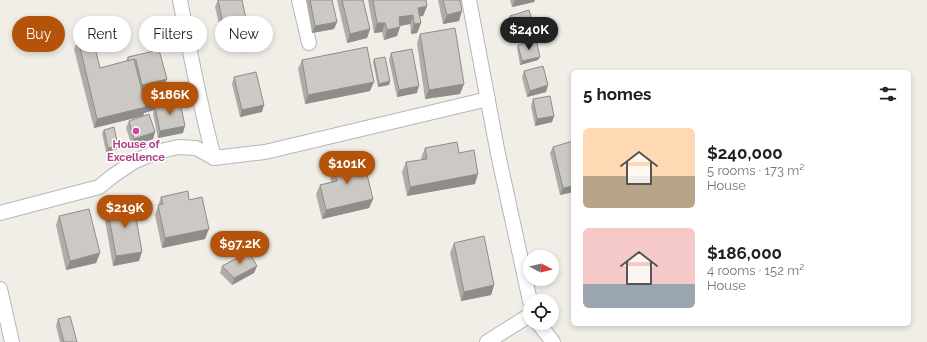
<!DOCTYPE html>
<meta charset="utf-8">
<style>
:root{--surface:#fff;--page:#f2f2f2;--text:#202124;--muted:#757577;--accent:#b45309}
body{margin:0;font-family:Raleway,sans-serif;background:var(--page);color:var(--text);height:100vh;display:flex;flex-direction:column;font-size:15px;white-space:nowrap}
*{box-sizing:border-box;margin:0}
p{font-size:13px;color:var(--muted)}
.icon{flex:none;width:22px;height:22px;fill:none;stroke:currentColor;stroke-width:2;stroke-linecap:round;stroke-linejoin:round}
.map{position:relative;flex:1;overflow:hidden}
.side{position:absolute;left:571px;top:70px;width:340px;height:256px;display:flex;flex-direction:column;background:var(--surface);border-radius:6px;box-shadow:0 2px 6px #0003}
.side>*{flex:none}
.hud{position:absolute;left:12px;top:16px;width:380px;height:36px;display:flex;gap:8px}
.needle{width:26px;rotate:97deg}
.tools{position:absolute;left:523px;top:250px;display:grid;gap:8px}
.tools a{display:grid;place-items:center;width:36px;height:36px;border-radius:50%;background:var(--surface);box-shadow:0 2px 6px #0003;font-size:20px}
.price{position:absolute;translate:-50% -34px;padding:0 9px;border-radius:14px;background:var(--accent);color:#fff;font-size:13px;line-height:26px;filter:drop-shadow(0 1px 2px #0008)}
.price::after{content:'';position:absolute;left:50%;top:24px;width:12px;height:9px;margin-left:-6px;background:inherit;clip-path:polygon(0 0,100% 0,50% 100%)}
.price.selected{background:#222;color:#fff}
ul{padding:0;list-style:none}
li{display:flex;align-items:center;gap:12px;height:100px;padding:0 12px}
li span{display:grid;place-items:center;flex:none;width:112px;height:80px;border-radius:6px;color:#555}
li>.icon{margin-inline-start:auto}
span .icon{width:48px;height:48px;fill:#fffc;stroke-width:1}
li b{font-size:17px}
h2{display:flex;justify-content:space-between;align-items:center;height:48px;padding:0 12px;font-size:17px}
.tag{padding:0 14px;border-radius:18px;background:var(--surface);box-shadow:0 2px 6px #0003;font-size:14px;line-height:36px}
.tag.selected{background:var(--accent);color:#fff}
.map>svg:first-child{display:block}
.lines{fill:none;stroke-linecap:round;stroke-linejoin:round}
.minor-casing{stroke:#b4b7bb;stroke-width:16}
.minor{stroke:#fff;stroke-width:14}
.wall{fill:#afada9}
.shaded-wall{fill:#8f8d89}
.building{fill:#ccc9c4;stroke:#8f8d89}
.hotel-dot{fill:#d1479c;stroke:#fff;stroke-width:1.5}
.labels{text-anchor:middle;stroke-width:3;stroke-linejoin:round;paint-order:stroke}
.hotel-label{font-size:11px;font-weight:bold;fill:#b23c85;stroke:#fff}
</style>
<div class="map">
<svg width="927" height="342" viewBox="0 0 927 342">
<rect width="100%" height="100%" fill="#f0eee7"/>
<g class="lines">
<g class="minor-casing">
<g id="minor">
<path d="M180,0C190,53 200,106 214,158"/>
<path d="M299,0L309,43"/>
<path d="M469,0L498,154L530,301"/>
<path d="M0,213L99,187L114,175L135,161L157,152L178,147L196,148L214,158L265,152L488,99"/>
<path d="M0,289L12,342"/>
<path d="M538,323L553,342"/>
<path d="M487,342L530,315"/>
</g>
</g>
<use href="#minor" class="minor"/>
</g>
<g class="wall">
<path d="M218,0L249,33L247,40L224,45L215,7Z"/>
<path d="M306,0H332L337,22L334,29L312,33Z"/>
<path d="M337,0H363L370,29L367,38L347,43Z"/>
<path d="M368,0H426L427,6L423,16H419L421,23L417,33L411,34L410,24L400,26L397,36L384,40L382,32L374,33Z"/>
<path d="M438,0H460L459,21L443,24Z"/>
<path d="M510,0H535L534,2L512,7Z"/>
<path d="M510,16L532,29L513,35L508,19Z"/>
<path d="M420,34L460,94L425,99L417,43Z"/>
<path d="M78,39L100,68L126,61L128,57L159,50L164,86L171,100L169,104L183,133L158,138L153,114L154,110L144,113L143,116L94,128L74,49Z"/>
<path d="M518,45L538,60L520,65L517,48Z"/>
<path d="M391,53L417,93L397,97L389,60Z"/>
<path d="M374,59L390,81L389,85L378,87L373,62Z"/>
<path d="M302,60L370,91L305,104L298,69Z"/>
<path d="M524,71L548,85L546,92L527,97L522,77Z"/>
<path d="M234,77L262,112L240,117L232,84Z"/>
<path d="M533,99L554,116L552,122L535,126L531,106Z"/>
<path d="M129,121L155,132L153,139L132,146L126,128Z"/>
<path d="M104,130L118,146L117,149L106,152L102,133Z"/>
<path d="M573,141V192L560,195L550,153L553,147Z"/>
<path d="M425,148L459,153L475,184L407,196L402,172L406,162L422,160L421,158Z"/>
<path d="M333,165L373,199L369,208L322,219L316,194L320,185L331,182L330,174Z"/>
<path d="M161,197L189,200L205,239L162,248L155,215Z"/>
<path d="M107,206L139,261L113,266L104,215Z"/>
<path d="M59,216L100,253L96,263L66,270L56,225Z"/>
<path d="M454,243L494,285L491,295L461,301L450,253Z"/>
<path d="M222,266H257L254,273L232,285L220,273Z"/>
<path d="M58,319L77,342H60L56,326Z"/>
</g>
<g class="shaded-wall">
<path d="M515,0H535L534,2L512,7Z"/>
<path d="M427,6L423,16L414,17L418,8Z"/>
<path d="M462,11L459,21L443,24L447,15Z"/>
<path d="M413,15L410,24L395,27L399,17Z"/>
<path d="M337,22L334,29L312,33L315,26Z"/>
<path d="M377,23H385L382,32L374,33Z"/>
<path d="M421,23L417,33L411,34L414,24Z"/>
<path d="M534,26L532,29L513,35L514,31Z"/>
<path d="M400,27L397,36L384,40L387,30Z"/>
<path d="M370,29L367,38L347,43L350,34Z"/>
<path d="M249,33L247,40L224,45L226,38Z"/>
<path d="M540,57L538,60L520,65L522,61Z"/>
<path d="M167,79L164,86L140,92L142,85Z"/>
<path d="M390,81L389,85L378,87L379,84Z"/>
<path d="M374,82L370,91L305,104L308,95Z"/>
<path d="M464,84L460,94L425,99L429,90Z"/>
<path d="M548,85L546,92L527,97L530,91Z"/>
<path d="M419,86L417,93L397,97L399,90Z"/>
<path d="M171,100L168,107H155L154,110L144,113L143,116L94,128L97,119Z"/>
<path d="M264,105L262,112L240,117L242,110Z"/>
<path d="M554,116L552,122L535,126L537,119Z"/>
<path d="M185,126L183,133L158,138L160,131Z"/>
<path d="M155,132L153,139L132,146L134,139Z"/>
<path d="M118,146L117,149L106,152L108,148Z"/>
<path d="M478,174L475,184L407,196L410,187Z"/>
<path d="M573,186V192L560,195L563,188Z"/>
<path d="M373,199L369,208L322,219L326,210Z"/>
<path d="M209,229L205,239L162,248L165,238Z"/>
<path d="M142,252L139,261L113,266L116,256Z"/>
<path d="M100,253L96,263L66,270L70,261Z"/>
<path d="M257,266L254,273L232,285L234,278Z"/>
<path d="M494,285L491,295L461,301L464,292Z"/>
</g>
<g class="building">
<path d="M218,0H242L249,33L226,38Z"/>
<path d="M310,0H332L337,22L315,26Z"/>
<path d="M342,0H363L370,29L350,34Z"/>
<path d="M373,0H426L427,6L418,8L421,23L414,24L413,15L399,17L400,27L387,30L385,23H377Z"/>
<path d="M443,0H460L462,11L447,15Z"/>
<path d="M529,10L534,26L514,31L510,16Z"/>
<path d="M455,28L464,84L429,90L420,34Z"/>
<path d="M92,36L100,68L134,59L146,107L97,119L78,39Z"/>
<path d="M536,40L540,57L522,61L518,45Z"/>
<path d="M367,47L374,82L308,95L302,60Z"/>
<path d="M412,49L419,86L399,90L391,53Z"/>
<path d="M159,50L167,79L142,85L136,60H135L134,59L128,61V57Z"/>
<path d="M385,57L390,81L379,84L374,59Z"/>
<path d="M543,66L548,85L530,91L524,71Z"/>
<path d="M256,72L264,105L242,110L234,77Z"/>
<path d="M167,85L171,100L146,106L142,91Z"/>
<path d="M550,96L554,116L537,119L533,99Z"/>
<path d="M180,102L185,126L160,131L155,107Z"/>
<path d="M149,114L155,132L134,139L129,121Z"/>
<path d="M114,127L118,146L108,148L104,130Z"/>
<path d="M573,141V186L563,188L553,147Z"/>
<path d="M457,142L459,153L474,150L478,174L410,187L406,162L427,159L425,148Z"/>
<path d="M363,158L373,199L326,210L320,185L337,181L333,165Z"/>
<path d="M188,191L189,200L202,197L209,229L165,238L158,205L163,204L161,197Z"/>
<path d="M133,201L142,252L116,256L107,206Z"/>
<path d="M89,209L100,253L70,261L59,216Z"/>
<path d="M484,236L494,285L464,292L454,243Z"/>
<path d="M249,252L257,266L234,278L222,266Z"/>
<path d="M70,316L77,342H64L58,319Z"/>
</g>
<circle class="hotel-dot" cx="136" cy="131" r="4"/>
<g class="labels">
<g class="hotel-label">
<text x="136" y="148">House of<tspan x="136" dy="13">Excellence</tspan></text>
</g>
</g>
</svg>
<div class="tools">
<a><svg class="needle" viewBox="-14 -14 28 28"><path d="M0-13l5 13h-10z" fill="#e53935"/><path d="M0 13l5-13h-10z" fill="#757577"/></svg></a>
<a><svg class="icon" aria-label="locate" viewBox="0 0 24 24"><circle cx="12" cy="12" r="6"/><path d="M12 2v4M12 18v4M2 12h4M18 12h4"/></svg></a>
</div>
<b class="price selected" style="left:529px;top:51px">$240K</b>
<b class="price" style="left:170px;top:116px">$186K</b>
<b class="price" style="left:347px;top:185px">$101K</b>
<b class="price" style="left:125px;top:229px">$219K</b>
<b class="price" style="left:240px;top:265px">$97.2K</b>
<div class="hud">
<a class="tag selected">Buy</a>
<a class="tag">Rent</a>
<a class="tag">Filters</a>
<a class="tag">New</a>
</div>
<section class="side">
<h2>5 homes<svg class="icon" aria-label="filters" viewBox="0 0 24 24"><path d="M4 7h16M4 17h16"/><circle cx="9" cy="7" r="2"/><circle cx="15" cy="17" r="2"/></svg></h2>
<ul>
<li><span style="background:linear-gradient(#ffd9b3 60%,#b9a48a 0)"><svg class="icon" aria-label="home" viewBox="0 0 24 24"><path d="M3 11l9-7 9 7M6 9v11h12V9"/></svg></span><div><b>$240,000</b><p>5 rooms · 173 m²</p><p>House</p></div></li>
<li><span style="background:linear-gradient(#f6c9c9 70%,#9aa5b1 0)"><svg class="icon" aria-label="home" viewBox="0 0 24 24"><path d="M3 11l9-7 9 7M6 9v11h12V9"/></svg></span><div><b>$186,000</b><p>4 rooms · 152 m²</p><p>House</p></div></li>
</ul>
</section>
</div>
